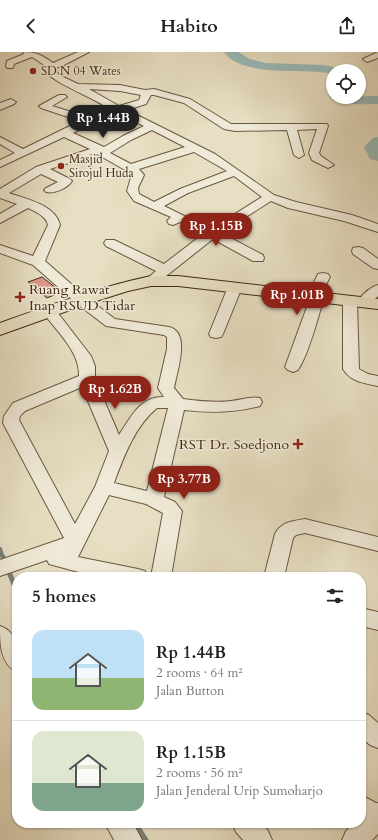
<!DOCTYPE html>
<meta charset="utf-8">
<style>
:root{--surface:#fff;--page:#f2f2f2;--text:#222;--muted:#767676;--line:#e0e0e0;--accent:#8f2418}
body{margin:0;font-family:Cardo,serif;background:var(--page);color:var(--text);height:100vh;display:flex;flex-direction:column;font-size:15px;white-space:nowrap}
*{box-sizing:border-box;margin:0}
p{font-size:13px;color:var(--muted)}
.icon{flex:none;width:22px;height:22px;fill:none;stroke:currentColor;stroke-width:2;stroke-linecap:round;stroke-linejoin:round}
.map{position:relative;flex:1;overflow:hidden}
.panel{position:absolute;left:12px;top:520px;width:354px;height:256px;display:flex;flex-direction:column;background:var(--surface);border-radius:16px;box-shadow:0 1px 3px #0004}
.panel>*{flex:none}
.tools{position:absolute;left:326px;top:12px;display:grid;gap:8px}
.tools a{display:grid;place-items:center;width:40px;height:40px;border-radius:50%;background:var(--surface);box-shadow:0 1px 3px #0004;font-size:20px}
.price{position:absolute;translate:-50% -34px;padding:0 9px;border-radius:14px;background:var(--accent);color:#fff;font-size:13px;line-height:26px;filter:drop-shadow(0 1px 2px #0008)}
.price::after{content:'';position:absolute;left:50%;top:24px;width:12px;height:9px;margin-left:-6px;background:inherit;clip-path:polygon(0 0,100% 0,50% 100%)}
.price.active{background:#222;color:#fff}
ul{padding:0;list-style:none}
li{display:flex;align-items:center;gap:12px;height:100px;padding:0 20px}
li+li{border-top:1px solid var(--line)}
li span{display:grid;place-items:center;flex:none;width:112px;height:80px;border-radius:12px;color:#555}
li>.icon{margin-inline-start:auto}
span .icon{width:48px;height:48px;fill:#fffc;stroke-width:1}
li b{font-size:17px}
h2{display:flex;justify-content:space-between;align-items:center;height:48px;padding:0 20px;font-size:17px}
header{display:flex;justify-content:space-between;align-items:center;height:52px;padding:0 20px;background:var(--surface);font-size:18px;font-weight:600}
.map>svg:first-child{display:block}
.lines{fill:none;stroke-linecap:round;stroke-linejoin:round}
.stream-far1{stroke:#768178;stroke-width:4}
.stream{stroke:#768178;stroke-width:5}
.river{fill:#98bbba;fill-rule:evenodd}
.building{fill:#db9788;stroke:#422915}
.minor-casing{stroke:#6b5640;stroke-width:2}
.highway-casing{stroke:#422915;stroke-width:2}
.minor{fill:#efead8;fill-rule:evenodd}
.highway{fill:#e7dfc3;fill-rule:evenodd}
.poi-dot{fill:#8f2418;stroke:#efead8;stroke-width:1.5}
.labels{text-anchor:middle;stroke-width:3;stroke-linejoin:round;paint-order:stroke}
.far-poi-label{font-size:12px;fill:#422915;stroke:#efead8;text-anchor:start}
.poi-label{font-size:14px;fill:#422915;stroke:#efead8;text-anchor:start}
</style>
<header><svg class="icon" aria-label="back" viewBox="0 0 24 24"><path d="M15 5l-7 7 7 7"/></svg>Habito<svg class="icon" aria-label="share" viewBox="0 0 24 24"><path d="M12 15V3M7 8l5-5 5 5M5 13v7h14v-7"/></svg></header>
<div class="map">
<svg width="378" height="788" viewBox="0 0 378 788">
<rect width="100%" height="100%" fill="#e7dfc3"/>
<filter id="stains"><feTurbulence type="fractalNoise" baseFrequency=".005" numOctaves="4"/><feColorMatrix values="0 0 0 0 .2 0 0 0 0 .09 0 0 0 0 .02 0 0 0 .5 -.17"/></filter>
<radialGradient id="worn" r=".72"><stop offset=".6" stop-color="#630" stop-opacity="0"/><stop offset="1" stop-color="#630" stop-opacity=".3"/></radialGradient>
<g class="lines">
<path class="stream-far1" d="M0,497L3,506"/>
<g class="stream">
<path d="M3,505L17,540"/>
<path d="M135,771L146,788"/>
</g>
<g class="river">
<path d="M224,0H238L250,7L265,11L323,13L338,16L340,19H333V22C304,15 244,27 224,0Z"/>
<path d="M331,42H333V45L378,44V52C367,52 336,54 330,45Z"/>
<path d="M378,85V109L370,107L364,95L373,86Z"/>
</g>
</g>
<path class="building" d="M42,225L61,240L47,246L28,230Z"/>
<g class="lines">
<g class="minor-casing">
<g id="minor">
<path d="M23,0C36,0 42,3 53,11L78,0H89L62,14L55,16L56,19L59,23L78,32L120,33L145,38L154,37L190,47L231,72H327L328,74L319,101L321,104L334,113L328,116L312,108L309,101L317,77L297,78L304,103L299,106L294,103L287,78L235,79L224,77L184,51L154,43H151L146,52L127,58L215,102L274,143L296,150L352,163L378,172V180L344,169L288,156L271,149L221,181L263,203L264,206L263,209H253L213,187L156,232H146L144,229L156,219L106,194L104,191L106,188H114L164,212L203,182L180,170L173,173L169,172L167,169L171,165L134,149L127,139L132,122L97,102L50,117L70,127L72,129C68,136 54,142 46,140L44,138L46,136L58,130L41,122L9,141C26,147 56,153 60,173L45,209L86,245L115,267L169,275C191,280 177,319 174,336L183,347C199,349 215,351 231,349C241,348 250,344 260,346L262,350L260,354C234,361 210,361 184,358L164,445L175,450L182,459L171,525H151L163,461L146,452L109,443L78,505L138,517L145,519L148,525H97L49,512L47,508L0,524V508L64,486L3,371L4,364L13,351L79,324C80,299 56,279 42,259L44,256L49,255L54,256L91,304L95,314V327L119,383C131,365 140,344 164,345L158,336L167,297V285L164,283L106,274L76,251L33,213L0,201V193L33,204L48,173C46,164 36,160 28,156L0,171V162L17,152L0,146V137L36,115L90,97L64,85L0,115V108L15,101L0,92V85L23,97L80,69L41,56L39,54L59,43H65L67,45L52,54L88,65L108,56C92,45 56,32 46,20L47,15L32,5L14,12L13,16H7L6,14L7,9L24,2ZM89,37L120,39L141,43L139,48L119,54ZM114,60L144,74L123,84L104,95L73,81ZM152,78L185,95L131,112L110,101L131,88ZM194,100L227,119L180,137L154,150L139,142L138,136L144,123L139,117ZM234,124L262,145L211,177L164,154L188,141ZM82,335L109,399L95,435L75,472L19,368L20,364L25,359ZM157,356H168L147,439L114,431C124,404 135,374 157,356Z"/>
<path d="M378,0V6L367,10L363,7Z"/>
<path d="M11,47L16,50L14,52L0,58V51Z"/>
<path d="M358,195L363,196L378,207V217L373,216L353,202L352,199L353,196Z"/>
<path d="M323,221L328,222L330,225C324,234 324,243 322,252C317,270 308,303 298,318L293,320L288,318L285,315L308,252L312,234L318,222Z"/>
<path d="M235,231L240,232L242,235L223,282L221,285L216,286L211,285L209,282L228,235L230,232Z"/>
<path d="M378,233V244C372,250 368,255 359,253L357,250C362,243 370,235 378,233Z"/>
<path d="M350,245L355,246L357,249L359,317L368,322L378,324V334C364,331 351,330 343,317V249L345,246Z"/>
<path d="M305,467L378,485V499L305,481L296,483L293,486L284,525H264L275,482C281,470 293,469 305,467Z"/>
<path d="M361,556L378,560V578L361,574Z"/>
<path d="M0,574C20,581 17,602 17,620C0,612 0,591 0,574Z"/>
<path d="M361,660L369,663L378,671V696L370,693L361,685Z"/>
<path d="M361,743L376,751H378V782L372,788H342L346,779L354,771H361Z"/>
<path d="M105,771H133L142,788H114Z"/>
<path d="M232,771H261L268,779L272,788H243L236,780Z"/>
</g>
</g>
<g class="highway-casing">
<path id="highway" d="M151,224H178L378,247V257L178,234H151L128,239L87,252L0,283V271C50,253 99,235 151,224Z"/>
</g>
<use href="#minor" class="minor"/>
<use href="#highway" class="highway"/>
</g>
<g class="poi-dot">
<circle cx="33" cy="19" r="4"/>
<circle cx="61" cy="114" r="4"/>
<path d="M18 239h4v4h4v4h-4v4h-4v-4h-4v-4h4z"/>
<path d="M296 386h4v4h4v4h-4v4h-4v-4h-4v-4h4z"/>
</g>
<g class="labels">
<g class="far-poi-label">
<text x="41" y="23">SD N 04 Wates</text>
<text x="69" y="111">Masjid<tspan x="69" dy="14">Sirojul Huda</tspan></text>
</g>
<g class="poi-label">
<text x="29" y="242">Ruang Rawat<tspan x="29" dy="16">Inap RSUD Tidar</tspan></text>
<text x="289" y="397" text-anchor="end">RST Dr. Soedjono</text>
</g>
</g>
<rect width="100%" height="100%" filter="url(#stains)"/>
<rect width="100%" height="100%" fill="url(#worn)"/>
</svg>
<div class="tools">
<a><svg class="icon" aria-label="locate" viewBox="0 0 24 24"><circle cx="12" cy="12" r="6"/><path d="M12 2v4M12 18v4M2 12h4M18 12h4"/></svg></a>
</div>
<b class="price active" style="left:103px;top:87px">Rp 1.44B</b>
<b class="price" style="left:216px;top:195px">Rp 1.15B</b>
<b class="price" style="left:297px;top:264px">Rp 1.01B</b>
<b class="price" style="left:115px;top:358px">Rp 1.62B</b>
<b class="price" style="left:184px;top:448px">Rp 3.77B</b>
<section class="panel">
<h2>5 homes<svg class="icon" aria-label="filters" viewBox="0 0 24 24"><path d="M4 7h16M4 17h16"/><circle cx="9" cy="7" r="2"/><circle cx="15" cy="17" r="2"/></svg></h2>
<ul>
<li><span style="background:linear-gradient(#bfe0f5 60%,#8fb573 0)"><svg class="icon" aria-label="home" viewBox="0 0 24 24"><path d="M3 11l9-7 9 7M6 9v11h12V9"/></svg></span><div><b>Rp 1.44B</b><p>2 rooms · 64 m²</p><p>Jalan Button</p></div></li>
<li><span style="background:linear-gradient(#dfe7d0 65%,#7fa58c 0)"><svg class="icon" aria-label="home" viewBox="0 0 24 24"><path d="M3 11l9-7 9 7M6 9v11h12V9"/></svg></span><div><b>Rp 1.15B</b><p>2 rooms · 56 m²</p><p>Jalan Jenderal Urip Sumoharjo</p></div></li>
</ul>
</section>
</div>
